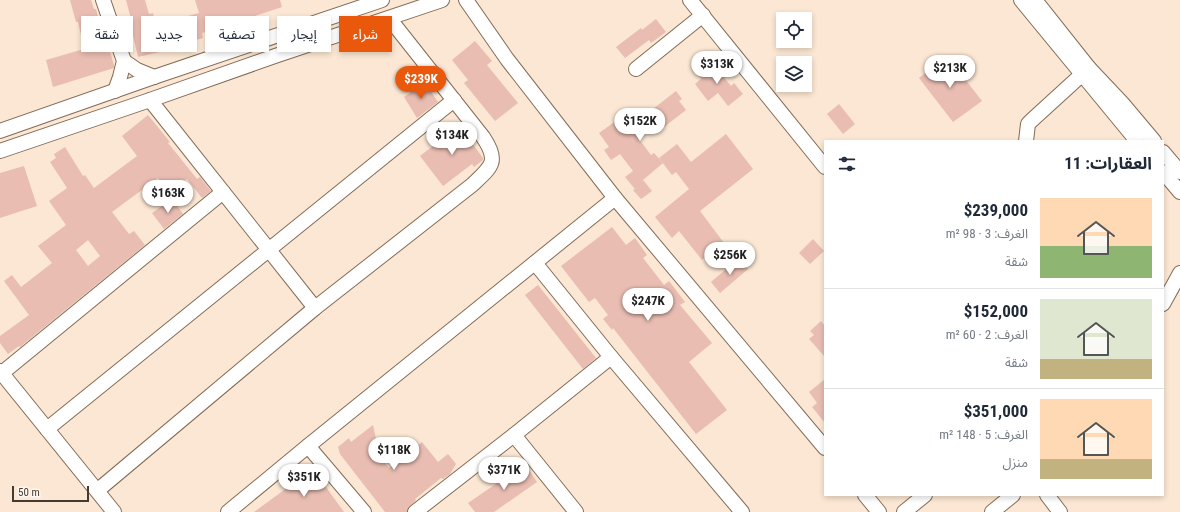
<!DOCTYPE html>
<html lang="ar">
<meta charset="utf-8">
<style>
:root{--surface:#fff;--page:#f2f2f3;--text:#1f2937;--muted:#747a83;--line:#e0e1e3;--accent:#ea580c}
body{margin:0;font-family:"Roboto Condensed","Noto Sans Arabic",sans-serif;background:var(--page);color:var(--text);direction:rtl;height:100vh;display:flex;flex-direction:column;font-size:15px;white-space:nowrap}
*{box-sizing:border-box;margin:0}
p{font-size:13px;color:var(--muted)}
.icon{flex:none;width:22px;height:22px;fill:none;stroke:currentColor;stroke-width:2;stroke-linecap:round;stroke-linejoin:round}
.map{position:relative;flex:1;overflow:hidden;direction:ltr}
.sheet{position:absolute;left:824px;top:140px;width:340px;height:356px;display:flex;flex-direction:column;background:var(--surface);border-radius:0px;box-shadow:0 2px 6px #0003;direction:rtl}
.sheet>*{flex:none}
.guide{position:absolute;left:12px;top:16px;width:380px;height:36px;direction:rtl;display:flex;gap:8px}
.fabs{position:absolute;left:776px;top:12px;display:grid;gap:8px}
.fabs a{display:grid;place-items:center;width:36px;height:36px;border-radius:0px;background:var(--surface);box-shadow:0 2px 6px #0003;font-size:20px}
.scale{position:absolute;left:12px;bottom:10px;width:77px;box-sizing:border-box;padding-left:4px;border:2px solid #443a30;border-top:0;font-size:11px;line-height:14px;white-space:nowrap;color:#443a30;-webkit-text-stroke:3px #fcf7f2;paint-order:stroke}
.price{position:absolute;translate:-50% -34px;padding:0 9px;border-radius:14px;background:#fff;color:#222;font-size:13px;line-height:26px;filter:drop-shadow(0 1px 2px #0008)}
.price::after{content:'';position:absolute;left:50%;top:24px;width:12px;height:9px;margin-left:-6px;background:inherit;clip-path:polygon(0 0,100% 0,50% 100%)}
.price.active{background:var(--accent);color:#fff}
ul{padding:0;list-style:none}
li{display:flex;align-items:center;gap:12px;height:100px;padding:0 12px}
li+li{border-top:1px solid var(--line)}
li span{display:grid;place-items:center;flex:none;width:112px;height:80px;border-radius:0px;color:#555}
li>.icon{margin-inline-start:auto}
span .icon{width:48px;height:48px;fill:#fffc;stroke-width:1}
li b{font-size:17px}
h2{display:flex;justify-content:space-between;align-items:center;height:48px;padding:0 12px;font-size:17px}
.tag{padding:0 14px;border-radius:0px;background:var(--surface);box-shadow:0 2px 6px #0003;font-size:14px;line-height:36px}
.tag.active{background:var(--accent);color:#fff}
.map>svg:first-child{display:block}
.building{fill:#e9bdb2;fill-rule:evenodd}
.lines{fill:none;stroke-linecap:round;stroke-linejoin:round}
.minor-casing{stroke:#836c56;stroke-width:16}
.minor{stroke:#fff;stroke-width:14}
</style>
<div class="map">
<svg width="1180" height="512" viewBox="0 0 1180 512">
<rect width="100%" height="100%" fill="#fbe7d3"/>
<g class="building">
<path d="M70,0H91L94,9H96L106,45H108L114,65V68L53,87L46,60L84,49L78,22H76Z"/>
<path d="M126,0H145L149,14L153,13L155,25L199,13L195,0H280L282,7L246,19V21L202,33L203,38L163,50L164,51L138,57L129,19H131Z"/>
<path d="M656,19L666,32L651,43L649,40L625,58L616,47L641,28L642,30Z"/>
<path d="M475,41L492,61L487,65L518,103L495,121L464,83L468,80L452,60Z"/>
<path d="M947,56L982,101L953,122L919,78Z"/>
<path d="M711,61L731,86L734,83L743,94L728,106L718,93L708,101L695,84L701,79L697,73Z"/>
<path d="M425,83L438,102L417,118L404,97Z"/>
<path d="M676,91L682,99L679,101L686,110L664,127L657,118L636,135L651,155L654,153L663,163L643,180L652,191L641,199L633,190L635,189L625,177L633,171L620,154L611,160L604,150L609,147L599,133L623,116L630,127Z"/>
<path d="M839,104L855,124L843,134L827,114Z"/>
<path d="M148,115L170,142L168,143L197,179L200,177L211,191L202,198L187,179L169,192L158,178L112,212L129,234L134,231L145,245L20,347L19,346L8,354L0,343V336L29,315L4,281L12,275L21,287L52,263L38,246L66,225L49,201L67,188L50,162L56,158L54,154L65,147L83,176L85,175L94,188L137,156L122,136ZM88,240L100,256L88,266L76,250Z"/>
<path d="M459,126L483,158V160L474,167L472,164L443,186L420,156Z"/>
<path d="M726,134L753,169L700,211L724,243L702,260L679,231L672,238L655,217L689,189L676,172L672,175L659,158L677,144L691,162Z"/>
<path d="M24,166L37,206L0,218V173Z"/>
<path d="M172,199L183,214L164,229L152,213Z"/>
<path d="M612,227L626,245L635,238L647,255L643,258L664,285L669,281L685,302L680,305L712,343L689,362L727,410L696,434L613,328L612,330L603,319L608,315L595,298L589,302L561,266Z"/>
<path d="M813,239L824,251L810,264L799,253Z"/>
<path d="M739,258L748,269L720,293L711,282Z"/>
<path d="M538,285L596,358L583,369L525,295Z"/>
<path d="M821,321L825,326V357L809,339L814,335L810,331Z"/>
<path d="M825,379V423L812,407L817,403L809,392Z"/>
<path d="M373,425L376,439L385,444L379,456L389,468L422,442L438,462L448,454L456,464L450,474L443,479L441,478L415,499L416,500L410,506L407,512H385L340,454L338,447L349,438L351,442Z"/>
<path d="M525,464L537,482L494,512H475L468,503Z"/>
<path d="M313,469L344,512H254Z"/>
</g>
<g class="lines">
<g class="minor-casing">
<g id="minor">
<path d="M103,0L124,61L120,77L115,91"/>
<path d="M466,0L507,59L615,198L825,448"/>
<path d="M690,0L825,167"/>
<path d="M1021,0L1137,141"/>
<path d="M1035,0L1089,68L1122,103L1154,141"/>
<path d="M124,61L137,70L154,77"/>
<path d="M636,69L703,15"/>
<path d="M150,100L315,308"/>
<path d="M0,131L154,77L382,0"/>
<path d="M1026,141L1028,124L1032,120L1089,68"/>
<path d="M0,151L150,100L275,56L442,0"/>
<path d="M1163,152L1180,172"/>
<path d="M1163,172L1180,192"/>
<path d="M535,263L611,357L742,512"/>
<path d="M1163,304L1180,273"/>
<path d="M0,371L114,512"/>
<path d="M2,373L223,192"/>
<path d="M47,429L454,100"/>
<path d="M514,435L576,512"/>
<path d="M308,446L364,512"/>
<path d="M98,490L315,308L472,185C491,167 500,162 483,137L389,18"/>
<path d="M865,495L879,512"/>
<path d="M1047,495L1060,512"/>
<path d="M228,512L308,446L615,198"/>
<path d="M415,512L514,435L611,357"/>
<path d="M904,512L925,495"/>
<path d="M992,512L1013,495"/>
</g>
</g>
<use href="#minor" class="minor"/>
</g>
</svg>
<div class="fabs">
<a><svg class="icon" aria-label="locate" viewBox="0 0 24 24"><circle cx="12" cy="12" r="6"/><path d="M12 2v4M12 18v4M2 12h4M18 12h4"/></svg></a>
<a><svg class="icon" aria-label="layers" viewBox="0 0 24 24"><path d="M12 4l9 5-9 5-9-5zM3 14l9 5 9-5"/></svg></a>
</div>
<div class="scale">50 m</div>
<b class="price" style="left:717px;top:85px">$313K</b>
<b class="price" style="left:950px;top:89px">$213K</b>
<b class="price active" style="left:421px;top:100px">$239K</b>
<b class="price" style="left:640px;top:142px">$152K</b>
<b class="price" style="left:452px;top:156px">$134K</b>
<b class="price" style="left:168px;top:214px">$163K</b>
<b class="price" style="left:730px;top:276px">$256K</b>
<b class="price" style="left:648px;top:322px">$247K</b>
<b class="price" style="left:394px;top:471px">$118K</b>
<b class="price" style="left:504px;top:491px">$371K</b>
<b class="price" style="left:304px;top:498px">$351K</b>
<div class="guide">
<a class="tag active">شراء</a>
<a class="tag">إيجار</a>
<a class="tag">تصفية</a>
<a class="tag">جديد</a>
<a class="tag">شقة</a>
</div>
<section class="sheet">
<h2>العقارات: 11<svg class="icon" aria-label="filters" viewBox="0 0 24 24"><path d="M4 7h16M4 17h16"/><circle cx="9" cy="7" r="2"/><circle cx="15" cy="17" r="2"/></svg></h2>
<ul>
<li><span style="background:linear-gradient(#ffd9b3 60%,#8fb573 0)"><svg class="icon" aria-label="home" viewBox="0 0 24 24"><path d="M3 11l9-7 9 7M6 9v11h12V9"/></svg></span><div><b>$239,000</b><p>الغرف: 3 · 98 m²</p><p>شقة</p></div></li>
<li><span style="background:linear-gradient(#dfe7d0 75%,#c2b280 0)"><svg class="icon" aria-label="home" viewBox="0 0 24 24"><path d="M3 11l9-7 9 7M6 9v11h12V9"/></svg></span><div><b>$152,000</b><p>الغرف: 2 · 60 m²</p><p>شقة</p></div></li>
<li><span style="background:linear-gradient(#ffd9b3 75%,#c2b280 0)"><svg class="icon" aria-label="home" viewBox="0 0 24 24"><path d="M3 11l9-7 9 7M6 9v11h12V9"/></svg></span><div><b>$351,000</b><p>الغرف: 5 · 148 m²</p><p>منزل</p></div></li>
</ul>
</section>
</div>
